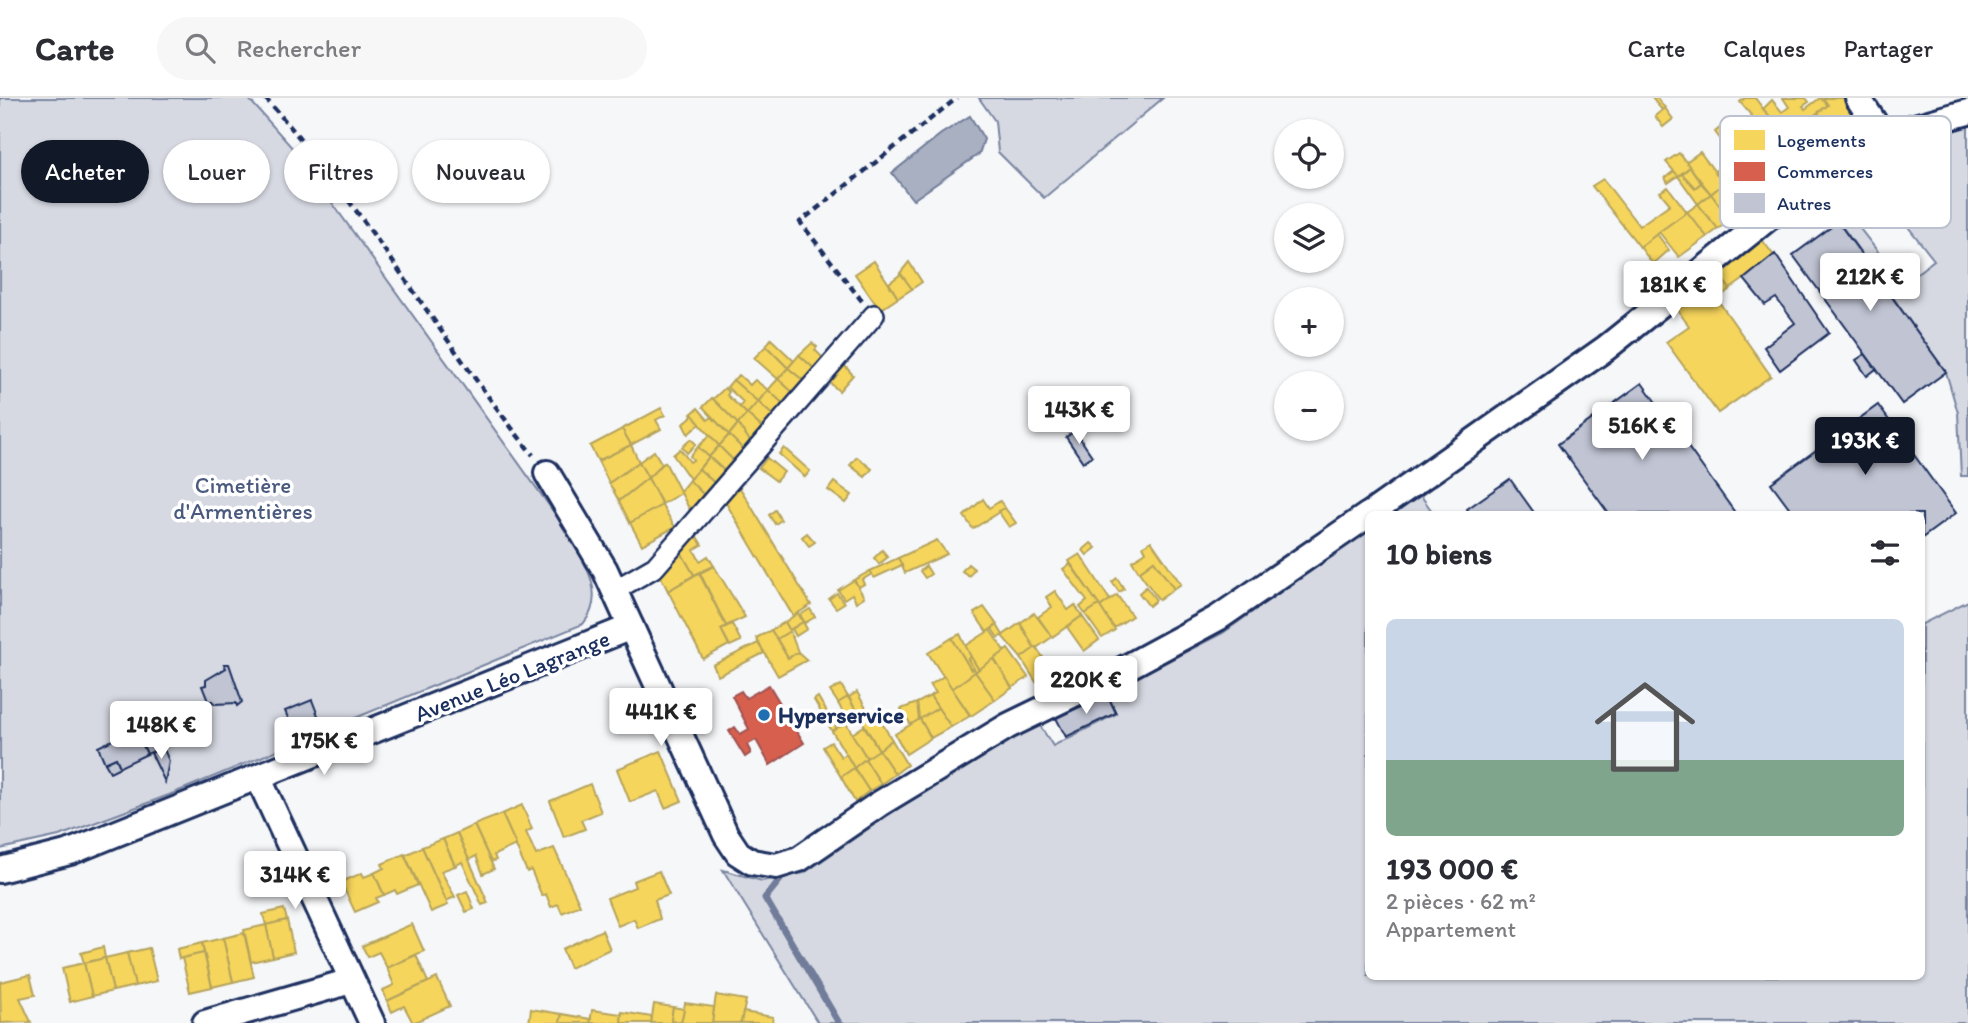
<!DOCTYPE html>
<html lang="fr">
<meta charset="utf-8">
<style>
:root{--surface:#fff;--page:#f7f7f7;--text:#2b2b33;--muted:#7c7c81;--line:#e1e1e2;--accent:#111827}
body{margin:0;font-family:Itim,sans-serif;background:var(--page);color:var(--text);height:100vh;display:flex;flex-direction:column;font-size:26px;white-space:nowrap}
*{box-sizing:border-box;margin:0}
p{font-size:23px;color:var(--muted)}
.icon{flex:none;width:38px;height:38px;fill:none;stroke:currentColor;stroke-width:2;stroke-linecap:round;stroke-linejoin:round}
.map{position:relative;flex:1;overflow:hidden}
.side{position:absolute;left:1365px;top:413px;width:560px;height:469px;display:flex;flex-direction:column;background:var(--surface);border-radius:10px;box-shadow:0 2px 5px #0004}
.side>*{flex:none}
.banner{position:absolute;left:21px;top:42px;width:665px;height:63px;display:flex;gap:14px}
.controls{position:absolute;left:1274px;top:21px;display:grid;gap:14px}
.controls a{display:grid;place-items:center;width:70px;height:70px;border-radius:50%;background:var(--surface);box-shadow:0 2px 5px #0004;font-size:35px}
.price{position:absolute;translate:-50% -60px;padding:0 16px;border-radius:7px;background:#fff;color:#222;font-size:23px;line-height:46px;filter:drop-shadow(0 2px 4px #0008)}
.price::after{content:'';position:absolute;left:50%;top:42px;width:21px;height:16px;margin-left:-10px;background:inherit;clip-path:polygon(0 0,100% 0,50% 100%)}
.price.selected{background:var(--accent);color:#fff}
ul{padding:0;list-style:none}
li{display:grid;align-content:center;gap:14px;height:371px;padding:0 21px}
li+li{border-top:2px solid var(--line)}
li span{display:grid;place-items:center;height:217px;border-radius:10px;color:#555}
li>.icon{margin-inline-start:auto}
span .icon{width:126px;height:126px;fill:#fffc;stroke-width:1}
li b{font-size:30px}
h2{display:flex;justify-content:space-between;align-items:center;height:84px;padding:0 21px;font-size:30px}
.pill{padding:0 24px;border-radius:32px;background:var(--surface);box-shadow:0 2px 5px #0004;font-size:24px;line-height:63px}
.pill.selected{background:var(--accent);color:#fff}
header{display:flex;align-items:center;gap:42px;box-sizing:border-box;height:98px;padding:0 35px;background:var(--surface);border-bottom:2px solid var(--line)}
header strong{font-size:33px}
nav{display:flex;gap:38px;margin-inline-start:auto;font-size:24px}
.search{width:490px;height:63px;background:var(--page);display:flex;align-items:center;gap:18px;box-sizing:border-box;padding:0 24px;border-radius:38px;color:var(--muted);font-size:26px}
.map>svg:first-child{display:block}
.green{fill:#d6d9e2;stroke:#7884a0;stroke-width:2}
.water{fill:#a9b0c1;stroke:#707c99;stroke-width:2}
.homes{fill:#f6d55c;stroke:#b4a35d;stroke-width:2}
.shops{fill:#d6604d;stroke:#9e5152;stroke-width:2}
.lines{fill:none;stroke-linecap:round;stroke-linejoin:round}
.stream{stroke:#707c99;stroke-width:7}
.building{fill:#c0c4d3;stroke:#1b2f5e;stroke-width:2}
.pedestrian-casing{stroke:#1b2f5e;stroke-width:24}
.minor-casing{stroke:#1b2f5e;stroke-width:30}
.path{stroke:#1b2f5e;stroke-width:4.5;stroke-dasharray:7 5;stroke-linecap:butt}
.pedestrian{stroke:#fff;stroke-width:19}
.minor{stroke:#fff;stroke-width:24}
.poi-dot{fill:#1f6fb2;stroke:#fff;stroke-width:2.5}
.labels{text-anchor:middle;stroke-width:7;stroke-linejoin:round;paint-order:stroke}
.park-label{font-size:23px;fill:#4a5a7f;stroke:#fff}
.street-label{font-size:23px;fill:#1b2f5e;stroke:#fff}
.poi-label{font-size:23px;font-weight:bold;fill:#1b2f5e;stroke:#fff;text-anchor:start}
.key{fill:#fff;stroke:#bbc1cf;stroke-width:2}
.key-label{font-size:19px;fill:#1b2f5e}
</style>
<header>
<strong>Carte</strong>
<div class="search"><svg class="icon" aria-label="search" viewBox="0 0 24 24"><circle cx="10" cy="10" r="6"/><path d="M15 15l6 6"/></svg>Rechercher</div>
<nav><a>Carte</a><a>Calques</a><a>Partager</a></nav>
</header>
<div class="map">
<svg width="1968" height="925" viewBox="0 0 1968 925">
<rect width="100%" height="100%" fill="#f6f7f9"/>
<filter id="ink" filterUnits="userSpaceOnUse"><feTurbulence type="fractalNoise" baseFrequency=".0143" numOctaves="2"/><feDisplacementMap in="SourceGraphic" scale="14" xChannelSelector="R" yChannelSelector="G"/><feConvolveMatrix kernelMatrix="1 2 1 2 8 2 1 2 1" color-interpolation-filters="sRGB"/></filter>
<g filter="url(#ink)">
<g class="green">
<path d="M0,0H248L295,53L563,427C580,458 610,495 583,526L169,697L59,738L0,751Z"/>
<path d="M979,0H1163L1044,100L998,54L995,23Z"/>
<path d="M1968,26V378H1961L1958,315L1946,274L1834,117L1843,109L1903,186L1934,162L1859,66L1904,42Z"/>
<path d="M1419,395L1434,416H1389Z"/>
<path d="M1368,431V878H1922V526L1968,503V925H818L723,772L762,783L804,775L964,665L1039,626L1053,648L1116,616L1107,594L1223,535Z"/>
</g>
<path class="water" d="M970,18L984,41L979,56L913,102L892,75L941,36Z"/>
<g class="homes">
<path d="M1652,0H1657L1665,10L1662,12Z"/>
<path d="M1745,0H1755L1777,29L1779,27L1788,37L1776,47L1740,4Z"/>
<path d="M1783,0H1806L1809,4L1803,8L1805,11L1820,0L1828,7L1788,37L1763,11L1772,2L1782,14L1789,9Z"/>
<path d="M1823,0H1845L1862,22L1835,42L1818,15L1828,7Z"/>
<path d="M1665,10L1673,21L1663,29L1655,18Z"/>
<path d="M1818,15L1835,42L1821,54L1802,27Z"/>
<path d="M1721,29L1730,41L1724,46L1715,34Z"/>
<path d="M1700,54L1724,86L1711,96L1686,64Z"/>
<path d="M1679,55L1690,69L1678,78L1666,64Z"/>
<path d="M1728,63L1737,76L1724,86L1715,73Z"/>
<path d="M1690,69L1701,85L1695,90L1682,76Z"/>
<path d="M1674,73L1678,78L1668,85L1665,80Z"/>
<path d="M1682,76L1695,90L1701,85L1711,96L1698,106L1678,78Z"/>
<path d="M1603,81L1639,128L1670,106L1660,94L1668,89L1687,114L1640,149L1592,88Z"/>
<path d="M1724,85L1743,112L1730,122L1711,96Z"/>
<path d="M1711,96L1730,122L1718,131L1698,106Z"/>
<path d="M1698,106L1718,131L1707,139L1687,114Z"/>
<path d="M1687,114L1707,139L1679,159L1659,134Z"/>
<path d="M1657,136L1669,152L1653,166L1640,149Z"/>
<path d="M1760,139L1775,159L1730,191L1715,172Z"/>
<path d="M874,163L898,200L880,212L855,176Z"/>
<path d="M909,164L922,184L912,191L900,175Z"/>
<path d="M1715,172L1730,191L1717,201L1771,278L1718,315L1666,244L1689,228L1673,206Z"/>
<path d="M901,176L912,191L898,200L889,185Z"/>
<path d="M771,241L794,263L788,270L766,248Z"/>
<path d="M812,245L817,249L815,252L829,266L820,276L799,257Z"/>
<path d="M766,248L788,270L778,281L754,260Z"/>
<path d="M799,257L820,276L810,288L788,270Z"/>
<path d="M844,267L853,277L839,293L829,284Z"/>
<path d="M788,270L810,288L799,300L778,281Z"/>
<path d="M739,277L750,287L755,282L768,292L758,304L733,282Z"/>
<path d="M778,281L799,300L789,311L768,292Z"/>
<path d="M733,282L758,304L747,316L740,309L743,304L727,289Z"/>
<path d="M725,290L729,294L727,297L747,316L738,326L713,301Z"/>
<path d="M768,292L789,311L779,323L758,304Z"/>
<path d="M712,300L738,326L729,337L703,309Z"/>
<path d="M758,304L779,323L768,335L747,316Z"/>
<path d="M661,310L665,317L656,322L661,331L631,347L622,331Z"/>
<path d="M698,310L708,322L712,319L729,337L719,348L691,316Z"/>
<path d="M747,316L768,335L755,350L738,326Z"/>
<path d="M693,317L700,326L688,336L683,326Z"/>
<path d="M738,326L755,350L749,357L729,337Z"/>
<path d="M622,331L631,347L598,363L590,348Z"/>
<path d="M710,337L719,348L709,359L698,349Z"/>
<path d="M729,337L749,357L739,368L719,348Z"/>
<path d="M691,341L696,346L687,355L682,349Z"/>
<path d="M631,347L639,364L609,385L598,363Z"/>
<path d="M719,348L739,368L730,378L709,359Z"/>
<path d="M698,349L709,359L690,381L673,357L680,351L690,364L693,362L690,358Z"/>
<path d="M784,350L810,373L805,379L779,356Z"/>
<path d="M654,353L662,366L648,380L639,364Z"/>
<path d="M709,359L730,378L720,390L699,371Z"/>
<path d="M857,359L872,371L865,379L850,367Z"/>
<path d="M767,360L784,374L776,383L759,370Z"/>
<path d="M639,364L648,380L619,403L609,385Z"/>
<path d="M665,364L681,395L662,406L648,380Z"/>
<path d="M699,371L720,390L709,402L689,382Z"/>
<path d="M648,380L662,407L630,425L619,403Z"/>
<path d="M689,382L709,402L694,420L680,393Z"/>
<path d="M834,384L852,397L846,405L828,392Z"/>
<path d="M737,385L811,507L793,518L723,400Z"/>
<path d="M983,401L989,410L1000,403L1005,410L973,431L964,418Z"/>
<path d="M662,407L675,429L642,447L630,425Z"/>
<path d="M1005,410L1016,425L1009,429L998,413Z"/>
<path d="M775,412L781,422L775,426L769,417Z"/>
<path d="M693,432L702,447L694,452L700,463L708,458L714,468L694,477L678,449Z"/>
<path d="M807,435L815,444L809,448L802,439Z"/>
<path d="M937,442L947,456L905,475L898,460Z"/>
<path d="M1151,443L1181,486L1174,491L1154,463L1139,474L1132,463L1146,454L1143,448Z"/>
<path d="M1091,445L1096,450L1087,457L1083,452Z"/>
<path d="M678,449L694,477L668,493L657,471Z"/>
<path d="M882,452L888,459L879,466L874,460Z"/>
<path d="M1080,456L1110,502L1100,509L1069,463Z"/>
<path d="M898,460L902,467L874,480L870,473Z"/>
<path d="M1154,463L1174,491L1159,502L1139,474Z"/>
<path d="M968,466L974,471L969,478L962,473Z"/>
<path d="M1070,466L1099,507L1085,516L1080,509L1087,503L1063,471Z"/>
<path d="M714,468L745,519L726,528L700,475Z"/>
<path d="M926,468L931,476L925,480L920,473Z"/>
<path d="M870,473L872,476L862,482L864,486L859,489L854,482Z"/>
<path d="M699,475L726,528L721,531L729,547L703,561L668,493Z"/>
<path d="M1117,480L1124,491L1119,494L1112,484Z"/>
<path d="M854,482L864,499L856,504L852,496L844,501L838,492Z"/>
<path d="M1146,489L1156,502L1149,508L1139,495Z"/>
<path d="M1055,493L1068,512L1075,507L1082,518L1052,539L1038,519L1052,509L1046,499Z"/>
<path d="M837,495L844,505L836,510L829,501Z"/>
<path d="M1117,497L1132,518L1114,530L1100,509Z"/>
<path d="M1099,507L1115,532L1102,540L1085,516Z"/>
<path d="M984,509L997,527L987,534L974,515Z"/>
<path d="M810,511L815,519L805,525L800,517Z"/>
<path d="M798,515L803,524L789,532L785,524Z"/>
<path d="M1034,515L1052,539L1035,551L1020,525Z"/>
<path d="M1082,518L1099,542L1084,553L1067,529Z"/>
<path d="M785,524L790,533L777,541L771,532Z"/>
<path d="M803,524L807,531L796,538L792,531Z"/>
<path d="M1020,525L1035,551L1021,560L1002,538Z"/>
<path d="M732,526L741,543L730,548L721,531Z"/>
<path d="M997,527L1003,537L998,540L992,531Z"/>
<path d="M771,532L788,560L798,554L807,562L778,578L756,540Z"/>
<path d="M990,532L1005,554L979,572L964,549Z"/>
<path d="M790,533L798,554L788,560L777,541Z"/>
<path d="M960,536L971,559L968,561L974,570L971,572L952,540Z"/>
<path d="M952,540L971,572L974,570L976,574L952,591L928,555Z"/>
<path d="M758,545L764,555L718,578L713,567Z"/>
<path d="M1036,549L1052,573L1036,584L1021,560Z"/>
<path d="M1008,551L1028,579L1012,590L994,561Z"/>
<path d="M971,559L979,572L976,574L968,561Z"/>
<path d="M994,561L1012,590L995,602L975,574Z"/>
<path d="M975,574L995,602L971,618L952,591Z"/>
<path d="M944,578L970,618L951,629L930,598L936,595L930,587Z"/>
<path d="M841,587L848,599L838,605L830,593Z"/>
<path d="M857,594L867,612L858,617L849,599Z"/>
<path d="M930,598L938,610L919,622L917,605Z"/>
<path d="M818,599L837,631L832,633L814,602Z"/>
<path d="M848,599L859,618L848,624L838,605Z"/>
<path d="M917,605L919,622L911,627L901,611Z"/>
<path d="M938,610L951,629L931,640L920,621Z"/>
<path d="M868,616L871,622L878,618L892,642L879,652L861,621Z"/>
<path d="M920,621L931,640L906,656L895,636Z"/>
<path d="M846,625L867,660L854,670L832,633Z"/>
<path d="M864,628L879,652L867,660L852,636Z"/>
<path d="M892,642L907,667L895,676L879,652Z"/>
<path d="M831,644L841,659L846,656L854,670L841,679L823,649Z"/>
<path d="M879,652L895,676L881,686L865,661Z"/>
<path d="M661,653L682,703L665,710L658,693L630,704L617,671Z"/>
<path d="M865,661L881,686L869,693L854,670Z"/>
<path d="M854,670L869,693L855,704L841,679Z"/>
<path d="M590,686L601,714L581,722L585,731L564,739L550,703Z"/>
<path d="M522,707L532,731L526,734L536,757L554,750L580,807L562,815L558,806L551,809L546,796L542,798L531,772L527,774L502,716Z"/>
<path d="M502,716L516,747L494,757L496,762L491,764L474,727Z"/>
<path d="M474,727L494,771L483,776L476,758L469,762L457,735Z"/>
<path d="M457,735L469,762L488,805L482,807L462,764L455,768L443,741Z"/>
<path d="M443,741L455,768L441,773L455,799L446,803L422,749Z"/>
<path d="M422,749L448,807L431,814L405,757Z"/>
<path d="M404,756L418,787L397,796L395,792L384,797L374,775L384,770L382,766Z"/>
<path d="M659,773L669,797L655,802L660,821L638,830L634,821L618,828L607,800L635,789L633,783Z"/>
<path d="M362,775L364,779L374,775L384,797L376,800L378,804L355,814L341,784Z"/>
<path d="M467,793L474,811L466,814L458,797Z"/>
<path d="M284,811L287,822L266,827L263,816Z"/>
<path d="M287,822L294,854L273,859L266,827Z"/>
<path d="M412,826L424,853L387,870L379,854L368,859L362,848Z"/>
<path d="M266,827L273,859L251,864L244,832Z"/>
<path d="M602,832L610,851L570,870L562,851Z"/>
<path d="M244,835L254,879L233,884L223,840Z"/>
<path d="M223,840L233,884L212,889L202,845Z"/>
<path d="M202,845L204,855L179,861L177,851Z"/>
<path d="M103,849L105,860L84,865L81,855Z"/>
<path d="M149,850L157,883L135,888L127,855Z"/>
<path d="M127,855L135,888L113,893L105,860Z"/>
<path d="M204,855L212,889L190,894L182,860Z"/>
<path d="M416,857L428,884L387,903L383,892L394,887L387,870Z"/>
<path d="M105,860L113,893L92,898L84,865Z"/>
<path d="M84,865L92,898L70,904L62,870Z"/>
<path d="M30,877L35,897L20,900L31,924L1,925L0,884Z"/>
<path d="M437,880L450,908L413,925L404,908L392,914L387,903Z"/>
<path d="M716,897L746,902L741,925H712Z"/>
<path d="M685,905L714,909L712,925H681Z"/>
<path d="M654,906L673,909L671,923L681,925H651Z"/>
<path d="M673,909L684,911L681,924L671,923Z"/>
<path d="M531,911L562,916L560,925H529Z"/>
<path d="M592,912L622,916L621,925H590Z"/>
<path d="M622,914L652,919L651,925H621Z"/>
<path d="M743,914L773,919L772,925H741Z"/>
<path d="M562,916L591,921L590,925H560Z"/>
</g>
<path class="shops" d="M769,587L804,645L770,667L756,642L747,647L751,655L745,659L729,633L735,629L740,636L749,631L732,598L741,593L746,600Z"/>
<g class="lines">
<path class="stream" d="M783,778L765,800L839,925"/>
</g>
<g class="building">
<path d="M1838,124L1946,274L1902,306L1793,157Z"/>
<path d="M1775,156L1829,235L1780,272L1764,249L1795,225L1776,200L1765,207L1744,181Z"/>
<path d="M1865,256L1876,271L1867,278L1856,262Z"/>
<path d="M1642,285L1736,416H1609L1558,346Z"/>
<path d="M1878,307L1956,415L1922,440V416H1794L1771,385Z"/>
<path d="M1075,333L1092,358L1083,364L1066,339Z"/>
<path d="M1510,381L1535,416H1470L1467,411Z"/>
<path d="M224,566H229L242,604L237,608L236,605L215,606L212,603H208L202,588L206,587V582L226,570Z"/>
<path d="M1107,596L1116,615L1066,639L1056,620Z"/>
<path d="M312,602L322,628L296,638L285,613Z"/>
<path d="M151,624L163,649L147,656L135,631Z"/>
<path d="M135,631L147,656L120,669L116,660L105,665L98,649Z"/>
<path d="M163,649L169,663L165,684L151,655Z"/>
<path d="M116,660L120,669L110,674L105,665Z"/>
</g>
<g class="lines">
<g class="pedestrian-casing">
<path id="pedestrian" d="M615,492L655,469L874,217"/>
</g>
<g class="minor-casing">
<g id="minor">
<path d="M1858,0L1883,38"/>
<path d="M547,375L605,472L726,737L738,755L752,764L776,768L799,761L879,706L1008,628L1107,580L1218,520L1368,417"/>
<path d="M1370,416L1606,250L1848,56L1883,38L1968,14"/>
<path d="M259,681L372,925"/>
<path d="M0,772L70,754L631,529"/>
<path d="M205,925L351,883"/>
</g>
</g>
<g class="path">
<path d="M265,0C365,110 440,241 533,357"/>
<path d="M862,203L800,124L957,0"/>
</g>
<use href="#pedestrian" class="pedestrian"/>
<use href="#minor" class="minor"/>
</g>
</g>
<circle class="poi-dot" cx="764" cy="617" r="7"/>
<g class="labels">
<g class="park-label">
<text x="243" y="395">Cimetière<tspan x="243" dy="26">d'Armentières</tspan></text>
</g>
<g class="street-label">
<text transform="translate(512 578) rotate(-22)" y="8">Avenue Léo Lagrange</text>
</g>
<g class="poi-label">
<text x="778" y="625">Hyperservice</text>
</g>
</g>
<rect x="1720" y="18" width="231" height="112" rx="10" class="key"/>
<rect x="1734" y="32" width="31" height="20" fill="#f6d55c"/>
<rect x="1734" y="64" width="31" height="19" fill="#d6604d"/>
<rect x="1734" y="95" width="31" height="20" fill="#c0c4d3"/>
<g class="key-label">
<text x="1777" y="49">Logements</text>
<text x="1777" y="80">Commerces</text>
<text x="1777" y="112">Autres</text>
</g>
</svg>
<div class="controls">
<a><svg class="icon" aria-label="locate" viewBox="0 0 24 24"><circle cx="12" cy="12" r="6"/><path d="M12 2v4M12 18v4M2 12h4M18 12h4"/></svg></a>
<a><svg class="icon" aria-label="layers" viewBox="0 0 24 24"><path d="M12 4l9 5-9 5-9-5zM3 14l9 5 9-5"/></svg></a>
<a>+</a>
<a>−</a>
</div>
<b class="price" style="left:1870px;top:215px">212K €</b>
<b class="price" style="left:1673px;top:223px">181K €</b>
<b class="price" style="left:1079px;top:348px">143K €</b>
<b class="price" style="left:1642px;top:364px">516K €</b>
<b class="price selected" style="left:1865px;top:379px">193K €</b>
<b class="price" style="left:1086px;top:618px">220K €</b>
<b class="price" style="left:661px;top:650px">441K €</b>
<b class="price" style="left:161px;top:663px">148K €</b>
<b class="price" style="left:324px;top:679px">175K €</b>
<b class="price" style="left:295px;top:813px">314K €</b>
<div class="banner">
<a class="pill selected">Acheter</a>
<a class="pill">Louer</a>
<a class="pill">Filtres</a>
<a class="pill">Nouveau</a>
</div>
<section class="side">
<h2>10 biens<svg class="icon" aria-label="filters" viewBox="0 0 24 24"><path d="M4 7h16M4 17h16"/><circle cx="9" cy="7" r="2"/><circle cx="15" cy="17" r="2"/></svg></h2>
<ul>
<li><span style="background:linear-gradient(#c9d6e8 65%,#7fa58c 0)"><svg class="icon" aria-label="home" viewBox="0 0 24 24"><path d="M3 11l9-7 9 7M6 9v11h12V9"/></svg></span><div><b>193 000 €</b><p>2 pièces · 62 m²</p><p>Appartement</p></div></li>
</ul>
</section>
</div>
